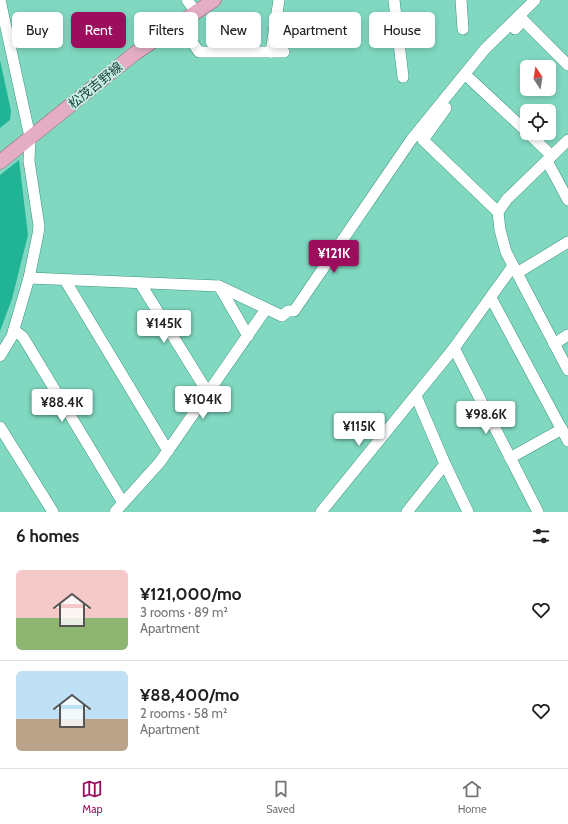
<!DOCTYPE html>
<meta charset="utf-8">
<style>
:root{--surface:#fff;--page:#f2f2f2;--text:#202124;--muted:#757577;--line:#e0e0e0;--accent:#9c0e5d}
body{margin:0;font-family:Cabin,"Noto Sans JP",sans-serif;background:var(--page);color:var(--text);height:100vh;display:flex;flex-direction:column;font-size:15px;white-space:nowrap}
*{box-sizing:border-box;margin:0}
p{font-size:13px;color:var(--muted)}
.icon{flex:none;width:22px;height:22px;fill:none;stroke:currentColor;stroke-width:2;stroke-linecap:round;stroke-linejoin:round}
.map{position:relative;height:512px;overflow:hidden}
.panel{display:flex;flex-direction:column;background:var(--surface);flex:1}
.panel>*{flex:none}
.banner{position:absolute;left:12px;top:12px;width:544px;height:36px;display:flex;gap:8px}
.needle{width:26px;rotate:348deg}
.tools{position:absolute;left:520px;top:60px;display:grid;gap:8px}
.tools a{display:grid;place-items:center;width:36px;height:36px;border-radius:6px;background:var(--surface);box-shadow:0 2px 6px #0003;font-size:20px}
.price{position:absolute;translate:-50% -34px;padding:0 9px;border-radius:4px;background:#fff;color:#222;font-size:13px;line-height:26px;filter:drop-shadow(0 1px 2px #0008)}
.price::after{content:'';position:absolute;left:50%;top:24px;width:12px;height:9px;margin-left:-6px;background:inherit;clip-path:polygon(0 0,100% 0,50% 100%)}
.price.active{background:var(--accent);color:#fff}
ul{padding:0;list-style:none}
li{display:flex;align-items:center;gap:12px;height:100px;padding:0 16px}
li+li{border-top:1px solid var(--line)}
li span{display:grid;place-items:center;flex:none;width:112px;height:80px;border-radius:6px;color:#555}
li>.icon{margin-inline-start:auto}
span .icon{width:48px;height:48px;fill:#fffc;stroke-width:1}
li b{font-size:17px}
h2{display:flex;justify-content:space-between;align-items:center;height:48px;padding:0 16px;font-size:17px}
.pill{padding:0 14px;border-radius:6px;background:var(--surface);box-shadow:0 2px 6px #0003;font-size:14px;line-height:36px}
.pill.active{background:var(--accent);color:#fff}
.menu{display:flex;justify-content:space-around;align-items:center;height:56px;border-top:1px solid var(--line);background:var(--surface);font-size:11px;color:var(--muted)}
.menu a{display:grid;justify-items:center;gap:2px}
.menu .active{color:var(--accent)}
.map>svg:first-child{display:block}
.water{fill:#20b396}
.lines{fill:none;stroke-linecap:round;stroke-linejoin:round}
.minor-casing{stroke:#3a9580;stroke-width:12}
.major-casing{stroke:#926178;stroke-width:15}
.minor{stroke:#fff;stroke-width:11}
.major{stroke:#e5adc4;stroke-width:14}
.labels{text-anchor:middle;stroke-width:3.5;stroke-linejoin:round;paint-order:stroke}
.street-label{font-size:13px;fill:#163b32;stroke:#c6efe3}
</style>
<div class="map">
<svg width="568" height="512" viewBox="0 0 568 512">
<rect width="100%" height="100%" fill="#80d8c0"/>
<g class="water">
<path d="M0,60L11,111L10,120L0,128Z"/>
<path d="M19,160L28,235L12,299L0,331V175Z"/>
</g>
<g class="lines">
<g class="minor-casing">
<g id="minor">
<path d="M187,0L196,12"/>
<path d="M394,0L403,77"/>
<path d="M461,0L463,29"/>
<path d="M179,23L199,52H284"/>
<path d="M515,29L523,20L568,65"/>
<path d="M271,52L279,0"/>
<path d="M469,78L527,132"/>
<path d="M446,108L423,140L498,212"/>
<path d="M528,133L552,156"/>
<path d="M568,140L507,199L498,212L500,230L506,252L568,370"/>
<path d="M547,161L568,200"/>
<path d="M517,273L568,242"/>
<path d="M29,278L219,286L282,316L288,311H294L411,140L485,49L535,0"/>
<path d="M65,280L168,451"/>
<path d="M140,283L208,393"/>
<path d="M219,286L248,336"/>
<path d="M491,298L568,441"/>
<path d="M14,330L23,337L123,503"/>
<path d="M554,344L568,335"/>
<path d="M454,348L538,512"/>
<path d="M0,356L12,336L29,278L38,234L39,226L29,161L30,137L0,0"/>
<path d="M416,396L445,464L468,512"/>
<path d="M0,427L53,512"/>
<path d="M510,458L562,429"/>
<path d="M115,512L160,462L266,309"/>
<path d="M321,512L454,348L513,266"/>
<path d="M407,512L445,464"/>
</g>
</g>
<g class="major-casing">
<path id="major" d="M0,162L134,54L214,0"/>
</g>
<use href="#minor" class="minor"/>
<use href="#major" class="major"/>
</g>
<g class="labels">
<g class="street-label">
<text transform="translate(95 85) rotate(-39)" y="5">松茂吉野線</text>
</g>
</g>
</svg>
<div class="tools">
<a><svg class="needle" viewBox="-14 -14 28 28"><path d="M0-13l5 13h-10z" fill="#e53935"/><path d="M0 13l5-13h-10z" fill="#757577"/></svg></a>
<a><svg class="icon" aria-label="locate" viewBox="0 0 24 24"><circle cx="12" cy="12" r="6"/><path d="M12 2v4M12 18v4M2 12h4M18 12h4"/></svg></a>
</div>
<b class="price active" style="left:334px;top:274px">¥121K</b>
<b class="price" style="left:164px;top:344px">¥145K</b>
<b class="price" style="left:203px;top:420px">¥104K</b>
<b class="price" style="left:62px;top:423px">¥88.4K</b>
<b class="price" style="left:486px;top:435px">¥98.6K</b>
<b class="price" style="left:359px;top:447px">¥115K</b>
<div class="banner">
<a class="pill">Buy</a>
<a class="pill active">Rent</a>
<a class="pill">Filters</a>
<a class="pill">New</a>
<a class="pill">Apartment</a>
<a class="pill">House</a>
</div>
</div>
<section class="panel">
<h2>6 homes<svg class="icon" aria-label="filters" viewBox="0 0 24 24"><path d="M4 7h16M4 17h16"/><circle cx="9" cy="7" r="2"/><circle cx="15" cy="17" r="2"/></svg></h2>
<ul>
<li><span style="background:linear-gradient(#f6c9c9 60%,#8fb573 0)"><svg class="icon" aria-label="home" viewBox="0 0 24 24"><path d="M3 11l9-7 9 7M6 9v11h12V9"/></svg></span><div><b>¥121,000/mo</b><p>3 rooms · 89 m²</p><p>Apartment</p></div><svg class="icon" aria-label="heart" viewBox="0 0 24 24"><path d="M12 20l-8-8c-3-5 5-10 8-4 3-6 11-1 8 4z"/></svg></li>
<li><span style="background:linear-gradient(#bfe0f5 60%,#b9a48a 0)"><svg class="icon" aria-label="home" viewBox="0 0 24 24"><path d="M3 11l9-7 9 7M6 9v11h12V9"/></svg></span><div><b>¥88,400/mo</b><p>2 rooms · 58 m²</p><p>Apartment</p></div><svg class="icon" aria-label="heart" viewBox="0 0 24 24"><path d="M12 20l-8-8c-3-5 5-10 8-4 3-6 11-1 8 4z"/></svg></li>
</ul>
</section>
<nav class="menu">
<a class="active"><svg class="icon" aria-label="map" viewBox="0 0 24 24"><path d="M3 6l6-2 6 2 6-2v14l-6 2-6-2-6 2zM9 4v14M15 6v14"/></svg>Map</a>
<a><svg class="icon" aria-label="saved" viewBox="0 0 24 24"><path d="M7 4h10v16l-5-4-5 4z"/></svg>Saved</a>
<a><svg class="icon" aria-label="home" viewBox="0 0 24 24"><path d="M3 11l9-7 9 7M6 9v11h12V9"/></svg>Home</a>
</nav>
